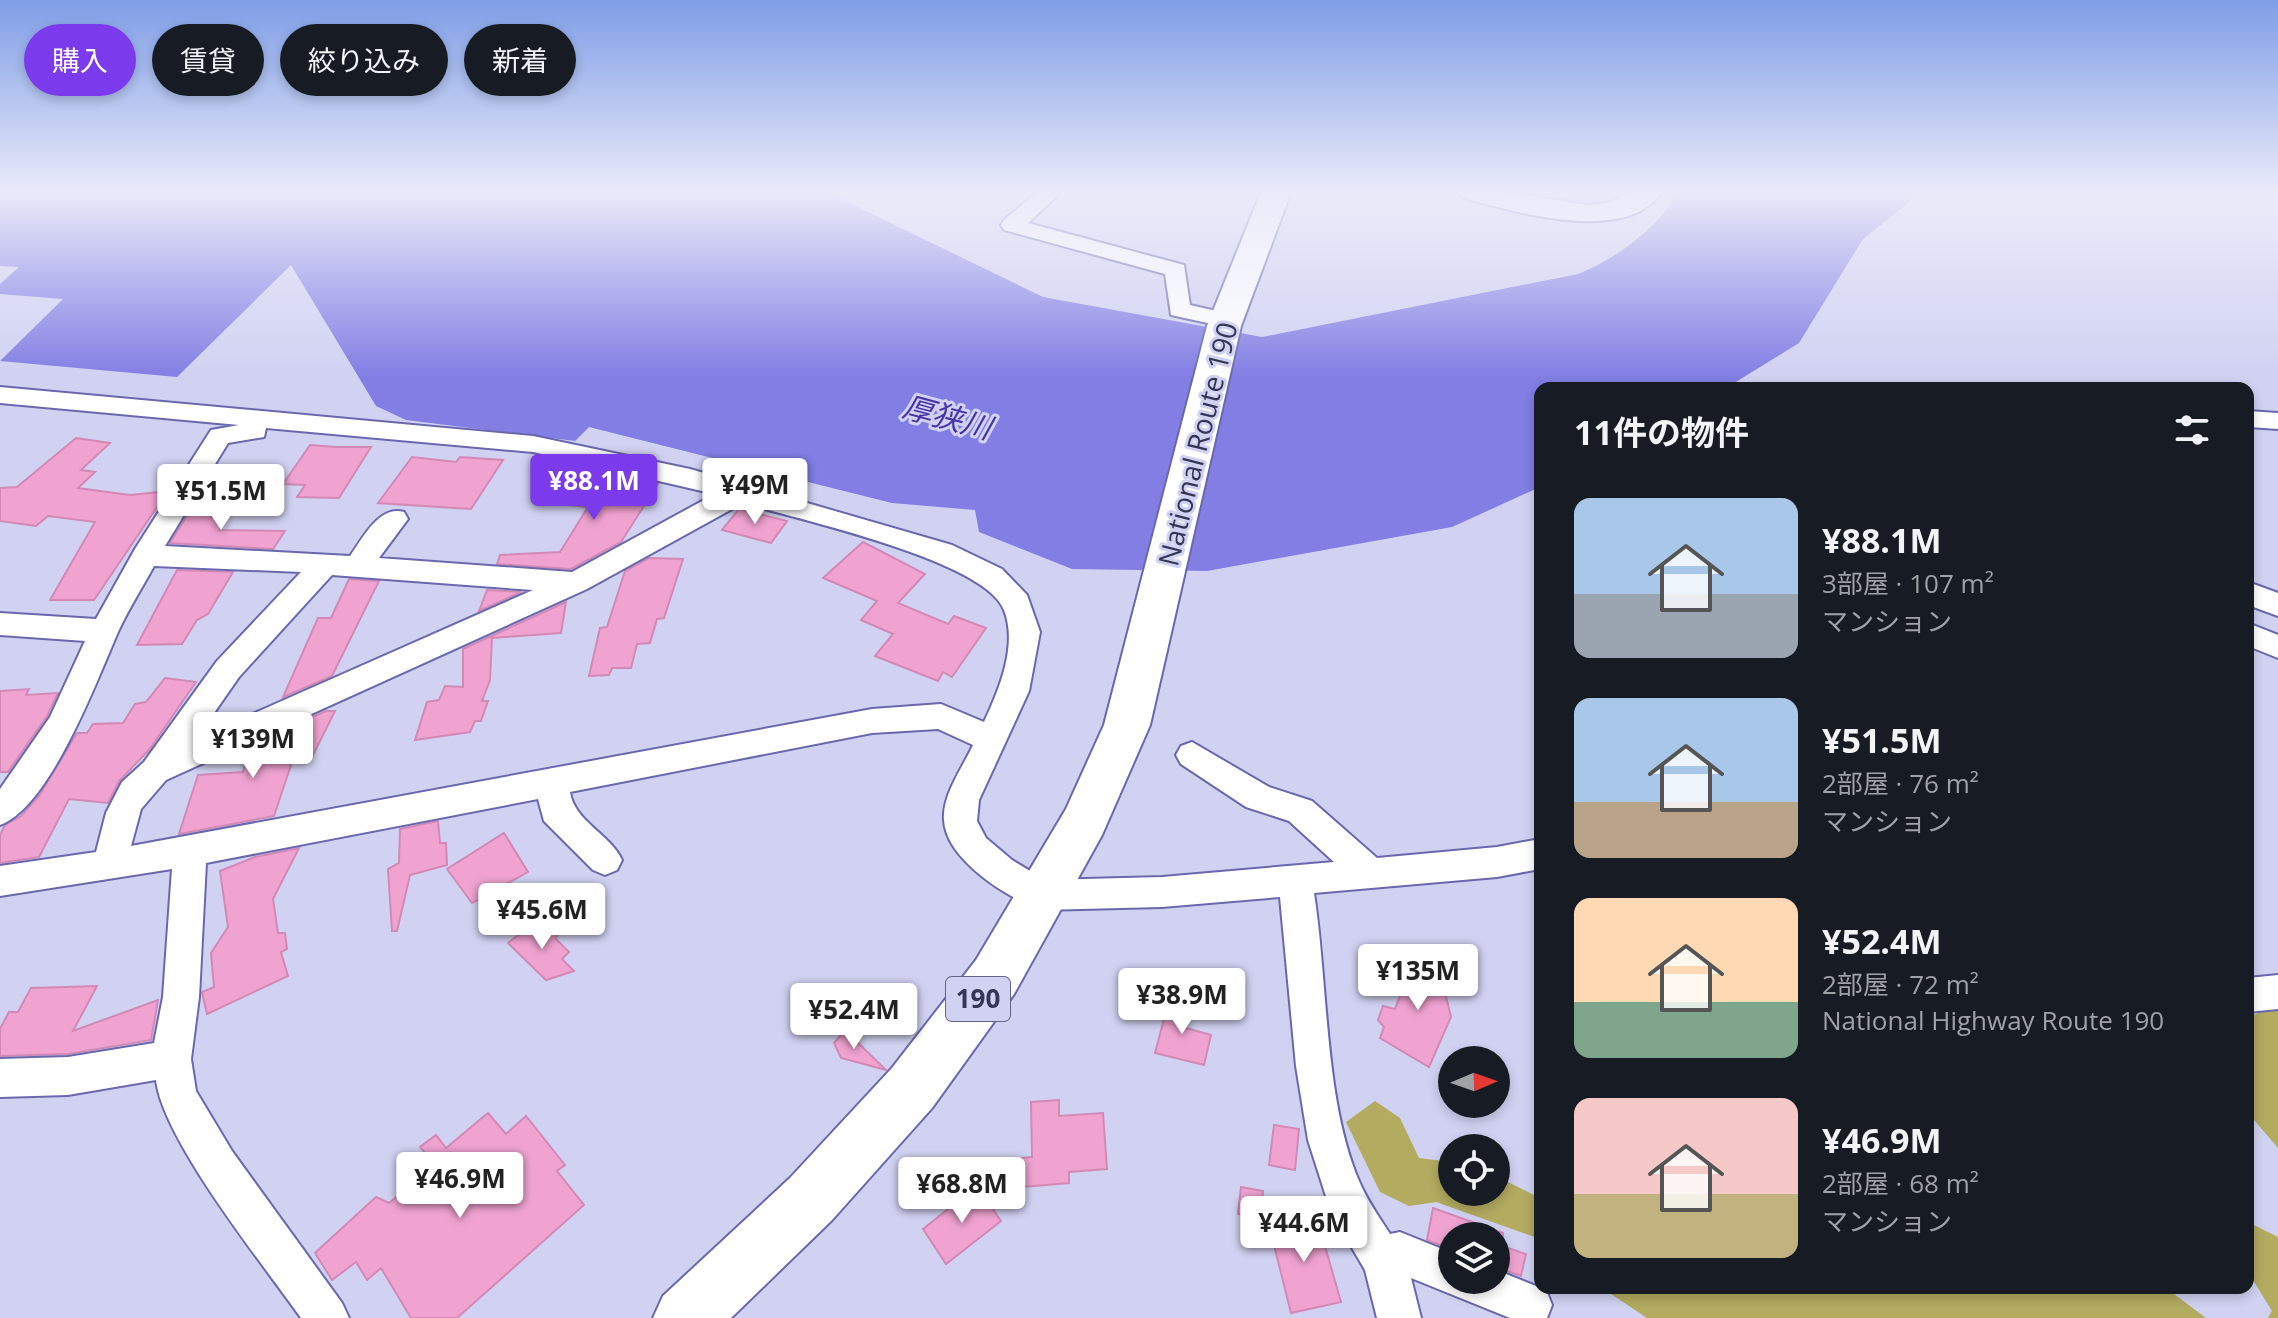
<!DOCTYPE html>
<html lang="ja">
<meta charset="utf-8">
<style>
:root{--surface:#171b24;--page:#20242c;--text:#f1f3f6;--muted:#9ea1a6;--accent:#7c3aed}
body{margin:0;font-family:"Open Sans","Noto Sans JP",sans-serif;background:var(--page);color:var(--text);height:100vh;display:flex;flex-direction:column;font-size:30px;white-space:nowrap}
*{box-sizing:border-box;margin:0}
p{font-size:26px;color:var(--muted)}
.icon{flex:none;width:44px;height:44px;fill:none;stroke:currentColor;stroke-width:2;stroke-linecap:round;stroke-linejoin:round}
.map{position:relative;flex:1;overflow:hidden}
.details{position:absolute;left:1534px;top:382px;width:720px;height:912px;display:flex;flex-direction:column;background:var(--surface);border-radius:16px;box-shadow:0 4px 12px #0003}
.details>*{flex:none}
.hud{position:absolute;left:24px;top:24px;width:760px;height:72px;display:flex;gap:16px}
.needle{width:52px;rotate:88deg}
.fabs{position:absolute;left:1438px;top:1046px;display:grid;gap:16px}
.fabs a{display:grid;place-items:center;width:72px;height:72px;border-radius:50%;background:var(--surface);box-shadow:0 4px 12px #0003;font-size:40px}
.price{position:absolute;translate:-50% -68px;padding:0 18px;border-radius:8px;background:#fff;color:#222;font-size:26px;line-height:52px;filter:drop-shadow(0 2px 4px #0008)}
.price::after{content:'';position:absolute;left:50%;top:48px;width:24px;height:18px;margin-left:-12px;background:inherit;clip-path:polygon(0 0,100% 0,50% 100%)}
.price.selected{background:var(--accent);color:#fff}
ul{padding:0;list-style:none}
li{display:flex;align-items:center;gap:24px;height:200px;padding:0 40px}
li span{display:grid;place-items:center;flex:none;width:224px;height:160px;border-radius:16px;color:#555}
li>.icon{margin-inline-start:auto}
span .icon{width:96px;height:96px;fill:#fffc;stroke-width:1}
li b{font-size:34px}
h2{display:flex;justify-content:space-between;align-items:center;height:96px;padding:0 40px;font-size:34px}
.chip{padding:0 28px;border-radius:36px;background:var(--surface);box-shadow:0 4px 12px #0003;font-size:28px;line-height:72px}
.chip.selected{background:var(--accent);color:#fff}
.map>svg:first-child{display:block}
.green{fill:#b3ab60}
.water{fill:#827ee4}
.building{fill:#f0a3d1;stroke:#d389b6;stroke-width:2}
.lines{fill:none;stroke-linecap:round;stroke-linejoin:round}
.minor-casing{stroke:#6968ad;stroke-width:4}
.major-casing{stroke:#6968ad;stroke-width:4}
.highway-casing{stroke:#6968ad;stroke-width:4}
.minor{fill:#fff;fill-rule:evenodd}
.major{fill:#fff;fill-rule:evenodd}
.highway{fill:#fff;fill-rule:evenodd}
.labels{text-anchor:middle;stroke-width:6;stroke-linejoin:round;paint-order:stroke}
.shield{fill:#d1d2f2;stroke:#646584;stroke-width:2}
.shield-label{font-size:26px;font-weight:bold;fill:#353655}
.street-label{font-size:28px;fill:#353655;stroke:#d1d2f2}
.water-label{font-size:30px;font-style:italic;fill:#4734aa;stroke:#d1d2f2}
</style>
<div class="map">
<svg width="2278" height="1318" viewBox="0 0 2278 1318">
<rect width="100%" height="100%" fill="#d1d2f2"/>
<g class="green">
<path d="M2266,1009H2278V1148L2248,1113V1018Z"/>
<path d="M1375,1101L1400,1118L1419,1158L1452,1162V1192H1496V1176L1540,1198V1239L1436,1202L1409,1206L1380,1192L1346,1122Z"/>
<path d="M2248,1222L2278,1237V1318H2268L2272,1311L2248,1272Z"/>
<path d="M1602,1288H2166L2206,1318H1647Z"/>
</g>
<path class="water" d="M0,192H827L1043,297L1262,337L1578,274C1615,259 1658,229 1678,192H1922L1863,239L1799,343L1726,388H1540V487L1452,527L1207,571L1072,569L979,532L975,510L892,503L589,427L575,441L406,420L376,406L291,265L177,377L0,361L63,299L0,294V284L19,267L0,266Z"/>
<g class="building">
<path d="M76,438L110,443L81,470L95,472L78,488L130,495L168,491L94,600H50L95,522L48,516L36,526L0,521V488L17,487Z"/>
<path d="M310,445L336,447H371L339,498L297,497L305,485L283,484Z"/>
<path d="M412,457L456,462L460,457L503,460L471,509L378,503Z"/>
<path d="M584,477L628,478L658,484L621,542L571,569L497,564L500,555L560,552L588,507L568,505Z"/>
<path d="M192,508H219L213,517H228L219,530L285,531L273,549L170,543Z"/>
<path d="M739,509L787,521L771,543L722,530Z"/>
<path d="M863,542L925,574L898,603L948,624L954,616L986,628L952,677L943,672L938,681L875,656L893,634L861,620L877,601L823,578Z"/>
<path d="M649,558L683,559L664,618L657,619L650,643L637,644L631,668H612L609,675L589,676L600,628L607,627L625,571Z"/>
<path d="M177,570L233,572L208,614L197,620L182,644L137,645Z"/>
<path d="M349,579L379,581L332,676L283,697L318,618H331Z"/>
<path d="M487,590L521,592L479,611Z"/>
<path d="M566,602L561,633L492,638L490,680L482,701H488L481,721H475L470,732L415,740L427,702L439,700L445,686L463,687V649Z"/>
<path d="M165,678L196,682L149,750L119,781L108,803L69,799L39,857L0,863V835L5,825L21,816L39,796L77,733H87L93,724L123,723L135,704L146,702Z"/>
<path d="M29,689L26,695L58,693L47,716L8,772H0V691Z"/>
<path d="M326,711H335L310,761L292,762L274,816L179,834L198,775L243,772L248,751L273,750L283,730Z"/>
<path d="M438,821L440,843H446L447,865L410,875L397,931H392L388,869L399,863L400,829Z"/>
<path d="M504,833L528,872L472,903L447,869Z"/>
<path d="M299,848L273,899L278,933H285L287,949L281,952L288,976L207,1014L202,992L214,987L211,953L228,927L220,871L255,857Z"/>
<path d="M535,922L545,931L561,924L556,939L569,952L562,959L574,971L546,980L508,943Z"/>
<path d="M1436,955L1451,1017L1429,1067L1380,1038L1384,1027L1378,1020L1383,1006L1395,1009L1415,956Z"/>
<path d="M97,986L73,1031L158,1000L151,1040L68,1054L0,1056V1029L9,1012H18L31,988Z"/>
<path d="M1169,1000L1191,1005L1186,1028L1211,1035L1204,1065L1155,1053Z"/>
<path d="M845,1030L886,1070L841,1058L834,1043Z"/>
<path d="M1059,1100V1116L1103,1113L1107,1169L1069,1172V1183L1011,1188V1159L1032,1157L1031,1102Z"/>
<path d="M488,1113L506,1134L526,1116L565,1165L557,1171L584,1205L457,1318H411L381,1268L367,1280L356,1262L332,1280L315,1253L376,1197L389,1203L416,1181L433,1162L420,1147L436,1135L446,1148Z"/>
<path d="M1274,1125L1299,1129L1295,1170L1269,1165Z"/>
<path d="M977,1186L1001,1221L946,1264L923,1229Z"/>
<path d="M1241,1187L1263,1191L1261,1218L1238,1214Z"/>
<path d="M1433,1208L1503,1233V1236H1452V1250L1427,1240Z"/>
<path d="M1316,1215L1341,1302L1291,1313L1269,1225Z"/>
<path d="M1496,1244L1526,1254L1521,1276L1496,1267Z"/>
</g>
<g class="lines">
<g class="minor-casing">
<g id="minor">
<path d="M1038,192H1061L1028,223L1184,265L1190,305L1234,315L1238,320L1226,327L1171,315L1165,274L1004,230L1001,225L1004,220Z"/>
<path d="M0,387L533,436L690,469L952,545L1002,569L1027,595L1040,632L1029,691L979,800L977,821L986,838L1012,860L1045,880L1162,877L1334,862L1289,821L1246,807L1181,764L1176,755L1181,746L1192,742L1269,787L1312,801L1377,858L1497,847L1540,839V869L1497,877L1314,893C1328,982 1324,1100 1359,1181C1367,1200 1379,1217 1390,1234L1400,1232L1452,1253V1280H1496V1270L1546,1290L1552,1305L1547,1318H1510L1411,1278L1421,1318H1377L1365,1270L1331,1212L1308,1140L1296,1066L1280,897L1162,907L1041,910C1008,898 946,860 944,820C942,795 963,767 973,745L938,729L872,733L570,792C574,821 610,834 622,860L617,870L605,875L593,870L544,821L538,799L206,863L199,997L191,1059L196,1091L232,1151L342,1303L349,1318H301C263,1264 163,1140 156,1080L68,1095L0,1097V1059L68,1057L154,1043L163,997L172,869L0,896V866L96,852L106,813L122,782L144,762L217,661L301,572L154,566C142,588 128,610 118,632C97,680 50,807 0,825V789L50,717L85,641L0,635V613L96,619L135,549L211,430L239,425L0,403ZM266,428L533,452L715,494L572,572L379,558L408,519L404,512C379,505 363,538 350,556L165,546L228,443L264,437ZM743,503C796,519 985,560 1004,610C1018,645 999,690 984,722L941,704L872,709L131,846L141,809L166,780L587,589ZM332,575L533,590L196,739L239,677Z"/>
<path d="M2248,411L2278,413V429L2248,427Z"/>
<path d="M2248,582L2278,593V616L2248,605Z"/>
<path d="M2248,623L2278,635V658L2248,646Z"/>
<path d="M2278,975V1009L2248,1012V978Z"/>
</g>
</g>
<g class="major-casing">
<path id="major" d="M1459,192H1504L1588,205L1608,203L1631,192H1662C1625,246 1513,211 1463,198Z"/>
</g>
<g class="highway-casing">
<path id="highway" d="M1261,192H1291L1241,326L1150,725L1102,835L1014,994L932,1108L832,1220L731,1318H653L663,1296L790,1178L892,1068L976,960L1066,809L1104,725L1207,326Z"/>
</g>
<use href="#minor" class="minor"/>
<use href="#major" class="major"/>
<use href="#highway" class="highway"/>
</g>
<linearGradient id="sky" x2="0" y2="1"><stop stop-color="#7f9ee6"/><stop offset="0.51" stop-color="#eaebf9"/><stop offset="1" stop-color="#eaebf9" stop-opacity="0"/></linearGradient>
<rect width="2278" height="377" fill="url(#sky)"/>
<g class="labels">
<rect class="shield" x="946" y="977" width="64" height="44" rx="6"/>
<g class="shield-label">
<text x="978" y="1008">190</text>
</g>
<g class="street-label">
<text transform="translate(1198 444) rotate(-76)" y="10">National Route 190</text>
</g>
<g class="water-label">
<text transform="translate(947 418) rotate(15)" y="10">厚狭川</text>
</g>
</g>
</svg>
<div class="fabs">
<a><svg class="needle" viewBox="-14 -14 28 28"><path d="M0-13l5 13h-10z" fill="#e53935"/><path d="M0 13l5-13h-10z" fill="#9ea1a6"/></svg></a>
<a><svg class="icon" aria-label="locate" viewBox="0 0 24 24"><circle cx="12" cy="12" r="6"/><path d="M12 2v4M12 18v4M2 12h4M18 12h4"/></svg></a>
<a><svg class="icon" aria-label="layers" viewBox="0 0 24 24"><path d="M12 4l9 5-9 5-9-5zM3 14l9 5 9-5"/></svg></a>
</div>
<b class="price selected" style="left:594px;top:522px">¥88.1M</b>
<b class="price" style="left:755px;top:526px">¥49M</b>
<b class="price" style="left:221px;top:532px">¥51.5M</b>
<b class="price" style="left:253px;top:780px">¥139M</b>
<b class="price" style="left:542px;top:951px">¥45.6M</b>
<b class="price" style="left:1418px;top:1012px">¥135M</b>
<b class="price" style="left:1182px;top:1036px">¥38.9M</b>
<b class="price" style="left:854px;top:1051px">¥52.4M</b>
<b class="price" style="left:460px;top:1220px">¥46.9M</b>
<b class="price" style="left:962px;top:1225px">¥68.8M</b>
<b class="price" style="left:1304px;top:1264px">¥44.6M</b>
<div class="hud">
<a class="chip selected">購入</a>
<a class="chip">賃貸</a>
<a class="chip">絞り込み</a>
<a class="chip">新着</a>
</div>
<section class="details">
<h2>11件の物件<svg class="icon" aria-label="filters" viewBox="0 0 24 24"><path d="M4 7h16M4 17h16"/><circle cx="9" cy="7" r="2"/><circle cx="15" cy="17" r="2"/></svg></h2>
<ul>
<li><span style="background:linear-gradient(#a9c7e8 60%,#9aa5b1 0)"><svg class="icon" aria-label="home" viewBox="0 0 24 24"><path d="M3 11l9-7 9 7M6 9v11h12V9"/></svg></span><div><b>¥88.1M</b><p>3部屋 · 107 m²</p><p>マンション</p></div></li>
<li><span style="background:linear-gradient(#a9c7e8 65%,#b9a48a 0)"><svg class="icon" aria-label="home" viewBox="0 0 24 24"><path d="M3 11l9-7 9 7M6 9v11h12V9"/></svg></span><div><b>¥51.5M</b><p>2部屋 · 76 m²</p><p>マンション</p></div></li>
<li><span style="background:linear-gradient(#ffd9b3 65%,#7fa58c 0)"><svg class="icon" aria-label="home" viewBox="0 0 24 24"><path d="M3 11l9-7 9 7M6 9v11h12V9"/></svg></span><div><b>¥52.4M</b><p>2部屋 · 72 m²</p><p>National Highway Route 190</p></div></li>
<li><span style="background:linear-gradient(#f6c9c9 60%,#c2b280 0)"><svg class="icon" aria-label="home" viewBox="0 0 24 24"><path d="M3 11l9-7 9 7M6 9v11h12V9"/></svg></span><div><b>¥46.9M</b><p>2部屋 · 68 m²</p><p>マンション</p></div></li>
</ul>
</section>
</div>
